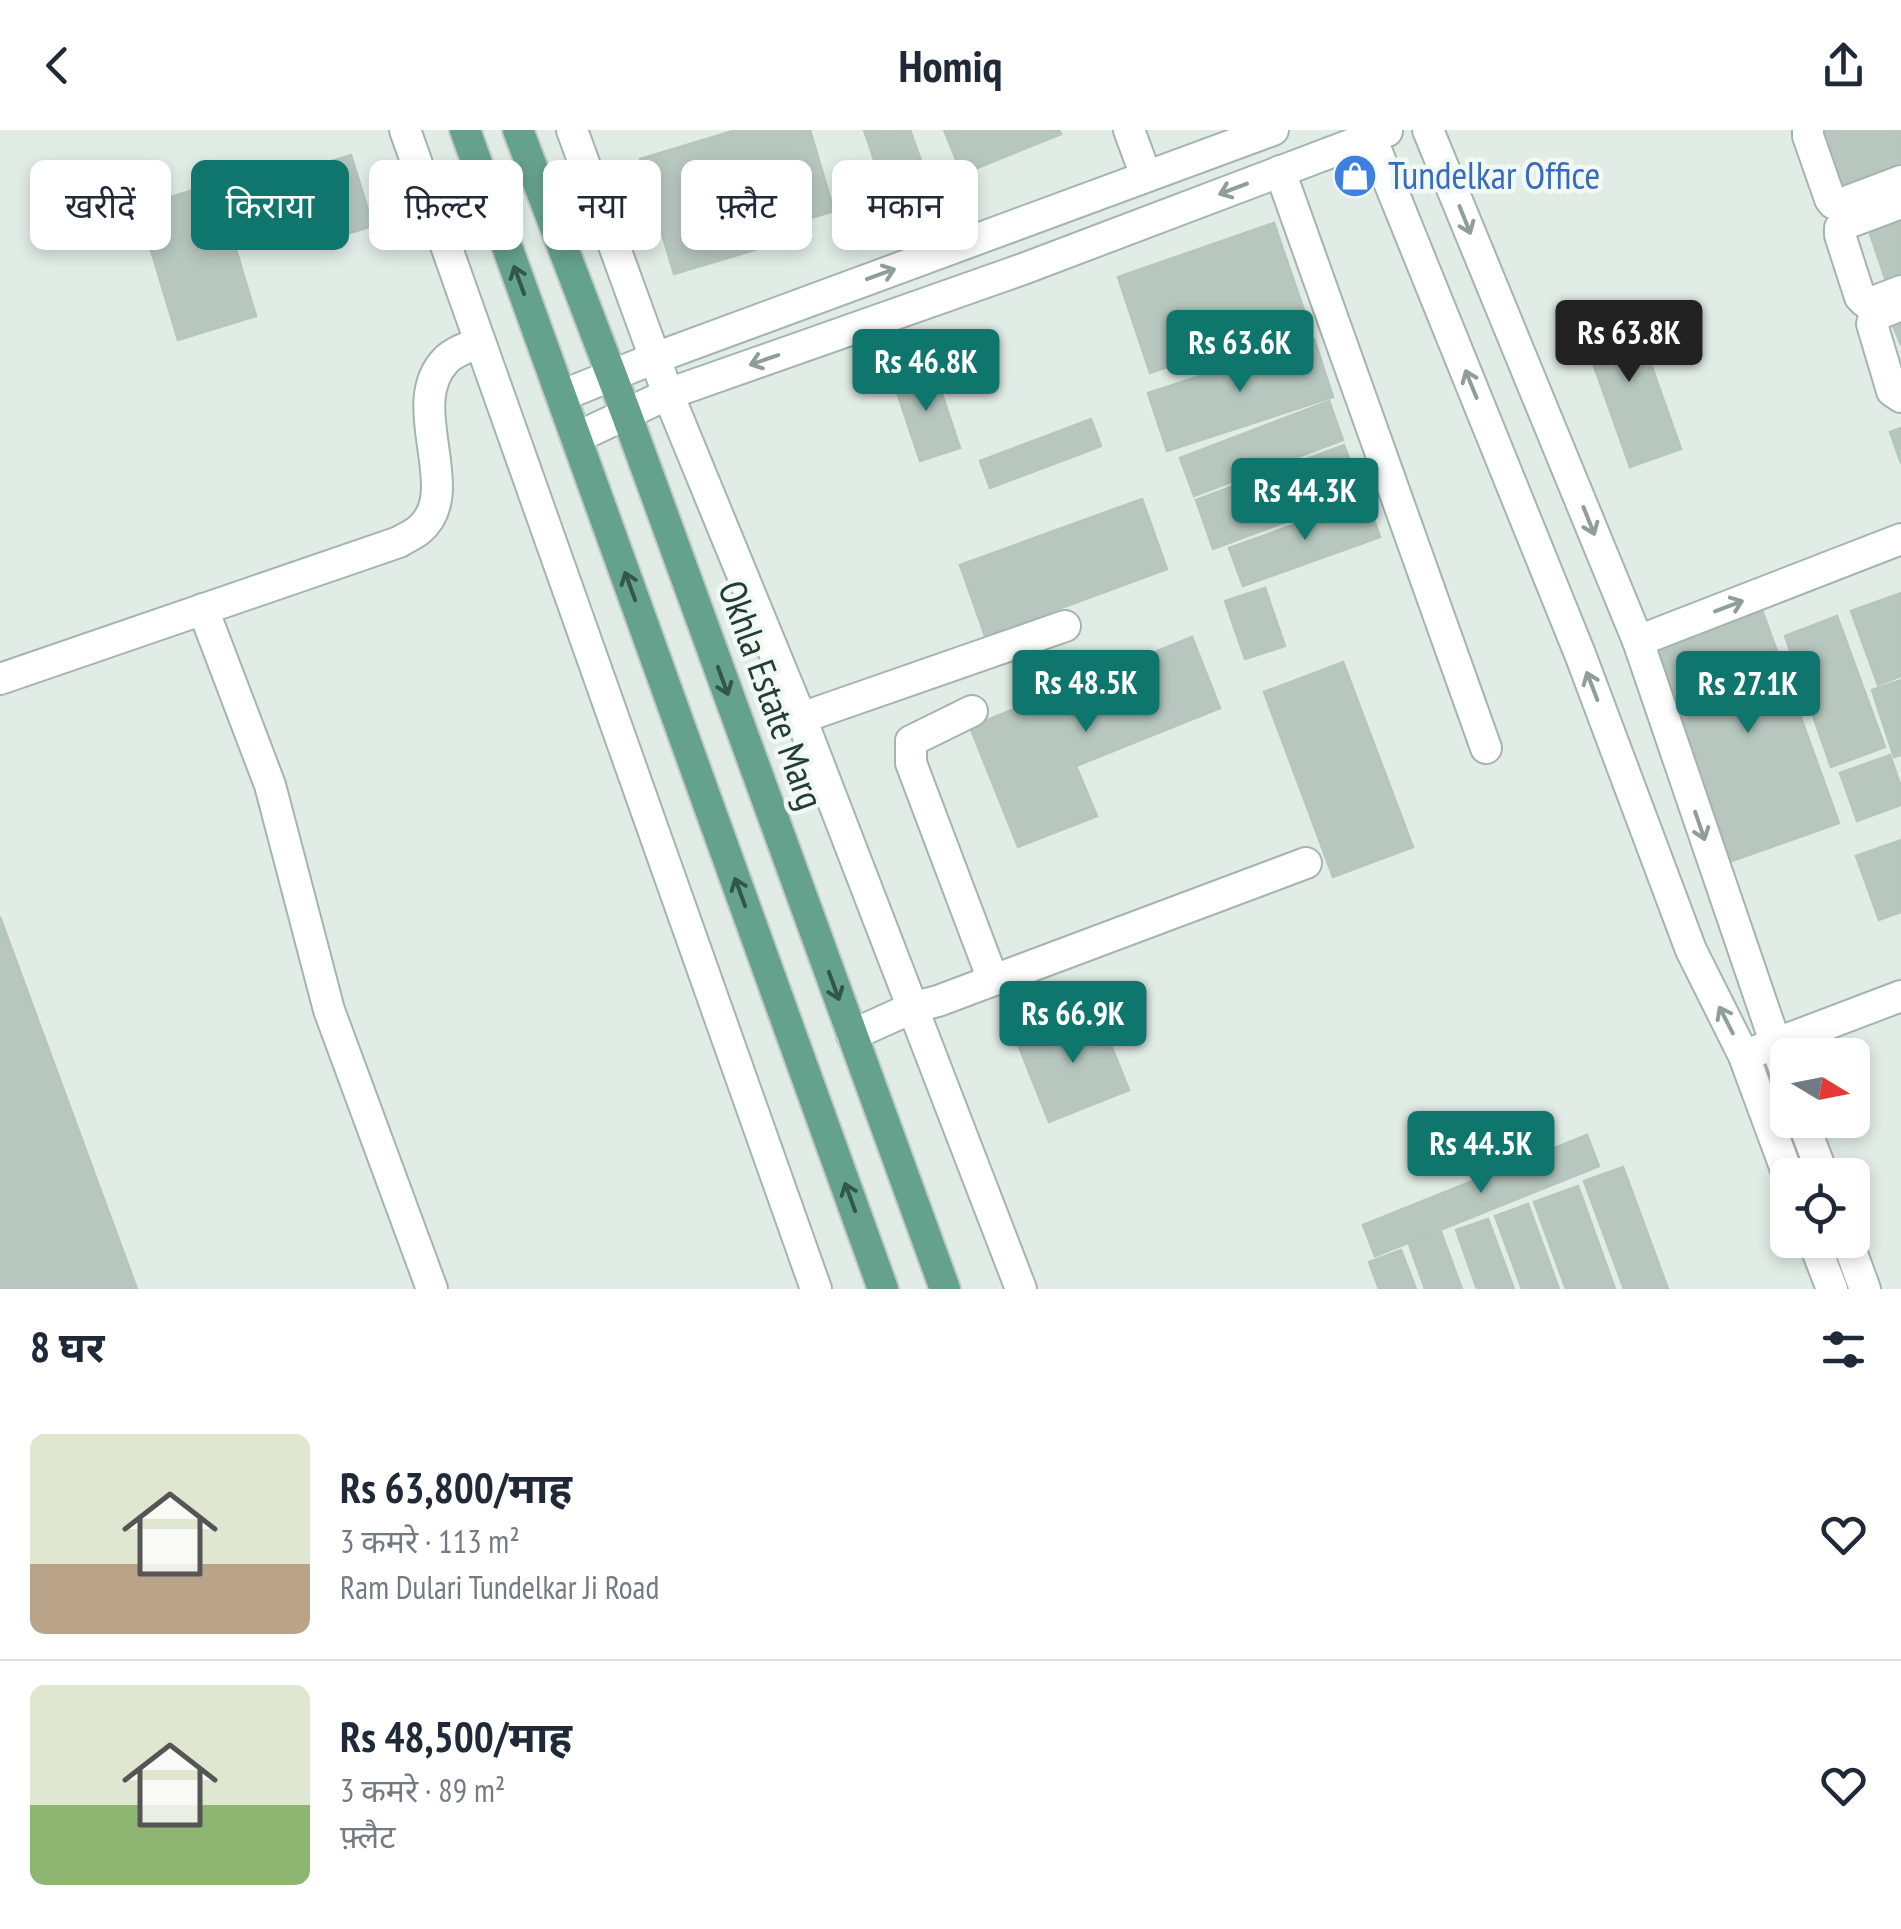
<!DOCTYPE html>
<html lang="hi">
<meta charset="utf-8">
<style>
:root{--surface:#fff;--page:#f2f2f3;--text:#1f2937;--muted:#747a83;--line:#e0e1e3;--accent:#0f766e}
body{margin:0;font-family:"PT Sans Narrow","Noto Sans Devanagari",sans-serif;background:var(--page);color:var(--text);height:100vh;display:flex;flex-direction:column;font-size:38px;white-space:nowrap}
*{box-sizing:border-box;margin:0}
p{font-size:32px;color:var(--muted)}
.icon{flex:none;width:55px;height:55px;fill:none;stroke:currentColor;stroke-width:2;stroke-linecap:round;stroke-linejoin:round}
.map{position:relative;height:1159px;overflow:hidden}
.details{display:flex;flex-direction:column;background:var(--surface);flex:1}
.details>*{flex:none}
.hud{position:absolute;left:30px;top:30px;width:1000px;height:90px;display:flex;gap:20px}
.needle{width:65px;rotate:100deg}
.controls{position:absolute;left:1770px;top:908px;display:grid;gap:20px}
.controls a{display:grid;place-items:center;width:100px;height:100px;border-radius:15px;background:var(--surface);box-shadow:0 5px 15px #0003;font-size:50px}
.price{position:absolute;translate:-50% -85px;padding:0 22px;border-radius:10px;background:var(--accent);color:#fff;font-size:32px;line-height:65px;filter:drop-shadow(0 2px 5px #0008)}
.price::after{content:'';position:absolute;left:50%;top:60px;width:30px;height:22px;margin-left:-15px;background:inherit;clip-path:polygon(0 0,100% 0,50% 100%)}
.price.active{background:#222;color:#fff}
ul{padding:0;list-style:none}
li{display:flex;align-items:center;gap:30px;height:250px;padding:0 30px}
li+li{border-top:2px solid var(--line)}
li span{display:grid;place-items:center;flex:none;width:280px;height:200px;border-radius:15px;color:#555}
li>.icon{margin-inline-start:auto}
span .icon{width:120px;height:120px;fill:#fffc;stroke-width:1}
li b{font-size:42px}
h2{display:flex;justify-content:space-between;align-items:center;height:120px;padding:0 30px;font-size:42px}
.pill{padding:0 35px;border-radius:15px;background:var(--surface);box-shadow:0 5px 15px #0003;font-size:35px;line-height:90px}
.pill.active{background:var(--accent);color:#fff}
header{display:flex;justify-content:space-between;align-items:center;height:130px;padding:0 30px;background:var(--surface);font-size:45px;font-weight:800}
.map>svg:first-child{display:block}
.building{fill:#b7c7bf;stroke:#b4c6bd;stroke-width:2.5}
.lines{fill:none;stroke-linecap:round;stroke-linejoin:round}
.minor-casing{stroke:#a4b4ae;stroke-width:34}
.major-casing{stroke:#c1c9c6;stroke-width:34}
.minor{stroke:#fff;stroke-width:30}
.major{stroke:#65a28e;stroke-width:30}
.oneway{stroke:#909e9a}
.oneway2{stroke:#32564a}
.labels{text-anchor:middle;stroke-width:9;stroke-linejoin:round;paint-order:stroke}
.shop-label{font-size:38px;fill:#366cbe;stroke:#f2f9f5;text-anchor:start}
.street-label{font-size:38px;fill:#213d34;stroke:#f2f9f5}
</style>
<header><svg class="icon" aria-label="back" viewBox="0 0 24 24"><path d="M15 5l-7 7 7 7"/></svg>Homiq<svg class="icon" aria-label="share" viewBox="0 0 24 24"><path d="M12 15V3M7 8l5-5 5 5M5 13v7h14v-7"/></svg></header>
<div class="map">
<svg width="1901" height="1159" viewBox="0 0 1901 1159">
<rect width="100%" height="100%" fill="#e1ece7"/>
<g class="building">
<path d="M736,0H810L834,81L756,105L761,118L674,144L640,29Z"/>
<path d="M864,0H910L928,50L886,65Z"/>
<path d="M944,0H1059L1061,4L962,44Z"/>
<path d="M1823,0H1901V43L1840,65L1817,2Z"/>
<path d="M351,25L373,96L317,113L296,42Z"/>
<path d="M216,53L256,186L178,210L138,77Z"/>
<path d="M1901,80V153L1888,157L1866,92Z"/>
<path d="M1274,93L1307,189L1150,243L1118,147Z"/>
<path d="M1629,172L1681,319L1630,337L1578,191Z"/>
<path d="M1901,190V215L1892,193Z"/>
<path d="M1314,209L1333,267L1167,321L1148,263Z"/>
<path d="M933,237L960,318L920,331L893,250Z"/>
<path d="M1329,271L1343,310L1194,366L1180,328Z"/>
<path d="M1091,289L1101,316L990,358L980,331Z"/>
<path d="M1901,298V333L1890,302Z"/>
<path d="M1344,315L1362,363L1213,419L1196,370Z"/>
<path d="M1142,369L1167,439L985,506L960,435Z"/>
<path d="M1367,369L1380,407L1243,456L1229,418Z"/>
<path d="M1265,458L1285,516L1245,529L1225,471Z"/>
<path d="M1901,463V546L1878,555L1851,481Z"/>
<path d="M1762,480L1839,693L1732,731L1657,518Z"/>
<path d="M1837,486L1885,617L1831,637L1785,506Z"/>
<path d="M1192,507L1220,578L1076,636L1097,686L1018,717L970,597Z"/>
<path d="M1343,532L1413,717L1333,747L1264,562Z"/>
<path d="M1901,550V625L1894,627L1872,560Z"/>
<path d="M1890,625L1901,657V675L1857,691L1840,643Z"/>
<path d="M1901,710V782L1879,790L1856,726Z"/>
<path d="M0,787L137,1159H0Z"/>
<path d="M1097,880L1129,960L1049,992L1017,912Z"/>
<path d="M1587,1005L1599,1036L1375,1126L1363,1095Z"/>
<path d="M1623,1037L1668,1159H1624L1584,1051Z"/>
<path d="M1578,1056L1615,1159H1566L1534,1072Z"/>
<path d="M1528,1074L1559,1159H1522L1495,1086Z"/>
<path d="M1488,1089L1514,1159H1477L1456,1100Z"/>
<path d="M1441,1102L1462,1159H1425L1409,1114Z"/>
<path d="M1401,1120L1416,1159H1379L1369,1132Z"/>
</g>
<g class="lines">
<g class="minor-casing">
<g id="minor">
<path d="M405,0L816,1159"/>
<path d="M572,0L668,264L801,588L1021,1159"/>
<path d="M1129,0L1146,46"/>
<path d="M1368,0L1580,524L1691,820L1744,926L1788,1045"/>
<path d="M1428,0L1638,511L1788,950"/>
<path d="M1808,0V6L1830,69L1833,73L1840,74L1901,51"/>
<path d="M1280,41L1486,618"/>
<path d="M1901,73L1845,94L1840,98V105L1860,167L1865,172L1870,173L1901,161"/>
<path d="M1901,175L1874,186L1872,194L1892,261L1901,267"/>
<path d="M561,266L655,228L1273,0"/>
<path d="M576,308L668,264L1023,139L1387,1"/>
<path d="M203,479L270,655L329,880L432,1159"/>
<path d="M1638,511L1901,409"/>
<path d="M0,549L399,412C405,408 413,405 419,400C466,361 401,276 446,230C453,222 469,217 480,212"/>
<path d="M972,581L911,611V633L993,850"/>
<path d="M801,588L1065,496"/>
<path d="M852,905L914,877L938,871L1306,733"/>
<path d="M1756,921L1901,866"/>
<path d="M1802,990L1823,1045"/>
<path d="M1813,1110L1832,1159"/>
<path d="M1847,1110L1865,1159"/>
</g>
</g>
<g class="major-casing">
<g id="major">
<path d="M465,0L883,1159"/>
<path d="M518,0L626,283L945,1159"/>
</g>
</g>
<use href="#minor" class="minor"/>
<use href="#major" class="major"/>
</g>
<defs><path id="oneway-shaft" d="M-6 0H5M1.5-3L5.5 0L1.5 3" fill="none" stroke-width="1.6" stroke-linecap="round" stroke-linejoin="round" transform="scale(2.5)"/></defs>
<g class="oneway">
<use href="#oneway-shaft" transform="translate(1233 59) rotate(159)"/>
<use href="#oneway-shaft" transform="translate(1465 90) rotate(68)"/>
<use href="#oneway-shaft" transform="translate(881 144) rotate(-20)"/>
<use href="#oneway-shaft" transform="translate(764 230) rotate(161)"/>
<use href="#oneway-shaft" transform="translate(1471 254) rotate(-112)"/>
<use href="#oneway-shaft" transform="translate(1589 391) rotate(68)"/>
<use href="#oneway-shaft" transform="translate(1729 476) rotate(-21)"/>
<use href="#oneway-shaft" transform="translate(1592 556) rotate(-111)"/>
<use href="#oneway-shaft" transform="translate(1700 696) rotate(71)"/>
<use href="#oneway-shaft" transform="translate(1726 890) rotate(-117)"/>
</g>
<g class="oneway2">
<use href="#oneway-shaft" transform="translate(519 150) rotate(-110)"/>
<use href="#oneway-shaft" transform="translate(630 456) rotate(-110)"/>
<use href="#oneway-shaft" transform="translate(723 551) rotate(70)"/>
<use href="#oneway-shaft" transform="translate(740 762) rotate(-110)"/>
<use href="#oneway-shaft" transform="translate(834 856) rotate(70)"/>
<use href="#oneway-shaft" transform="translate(850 1067) rotate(-110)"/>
</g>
<defs>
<g id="shop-disc" transform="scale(2.25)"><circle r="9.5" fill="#3f7fe0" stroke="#f2f9f5"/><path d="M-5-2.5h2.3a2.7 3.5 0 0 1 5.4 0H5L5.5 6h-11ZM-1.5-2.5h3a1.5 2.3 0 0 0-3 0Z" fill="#fff"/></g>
</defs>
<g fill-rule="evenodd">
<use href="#shop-disc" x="1355" y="46"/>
</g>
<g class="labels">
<g class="shop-label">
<text x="1388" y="59">Tundelkar Office</text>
</g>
<g class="street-label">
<text transform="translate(771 565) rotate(70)" y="13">Okhla Estate Marg</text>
</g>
</g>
</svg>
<div class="controls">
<a><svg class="needle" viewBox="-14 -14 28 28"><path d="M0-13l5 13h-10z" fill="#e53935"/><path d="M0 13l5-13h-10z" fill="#747a83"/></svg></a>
<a><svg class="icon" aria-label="locate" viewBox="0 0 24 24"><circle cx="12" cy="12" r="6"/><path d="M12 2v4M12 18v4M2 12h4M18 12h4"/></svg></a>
</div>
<b class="price active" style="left:1629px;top:255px">Rs 63.8K</b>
<b class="price" style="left:1240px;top:265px">Rs 63.6K</b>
<b class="price" style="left:926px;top:284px">Rs 46.8K</b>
<b class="price" style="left:1305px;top:413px">Rs 44.3K</b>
<b class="price" style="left:1086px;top:605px">Rs 48.5K</b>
<b class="price" style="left:1748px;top:606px">Rs 27.1K</b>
<b class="price" style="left:1073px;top:936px">Rs 66.9K</b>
<b class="price" style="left:1481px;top:1066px">Rs 44.5K</b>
<div class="hud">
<a class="pill">खरीदें</a>
<a class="pill active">किराया</a>
<a class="pill">फ़िल्टर</a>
<a class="pill">नया</a>
<a class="pill">फ़्लैट</a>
<a class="pill">मकान</a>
</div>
</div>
<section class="details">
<h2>8 घर<svg class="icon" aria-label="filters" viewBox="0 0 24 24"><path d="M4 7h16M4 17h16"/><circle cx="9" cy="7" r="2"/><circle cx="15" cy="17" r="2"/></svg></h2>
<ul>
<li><span style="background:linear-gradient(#dfe7d0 65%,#b9a48a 0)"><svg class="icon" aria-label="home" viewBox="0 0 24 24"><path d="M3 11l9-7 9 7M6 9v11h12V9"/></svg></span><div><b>Rs 63,800/माह</b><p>3 कमरे · 113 m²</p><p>Ram Dulari Tundelkar Ji Road</p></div><svg class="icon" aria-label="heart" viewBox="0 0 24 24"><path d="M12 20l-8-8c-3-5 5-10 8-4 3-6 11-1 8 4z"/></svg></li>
<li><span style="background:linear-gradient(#dfe7d0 60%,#8fb573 0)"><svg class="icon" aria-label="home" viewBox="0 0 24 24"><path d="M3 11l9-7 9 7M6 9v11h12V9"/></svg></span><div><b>Rs 48,500/माह</b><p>3 कमरे · 89 m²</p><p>फ़्लैट</p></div><svg class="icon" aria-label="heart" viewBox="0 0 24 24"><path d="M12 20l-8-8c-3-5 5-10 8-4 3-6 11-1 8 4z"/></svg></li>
</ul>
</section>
